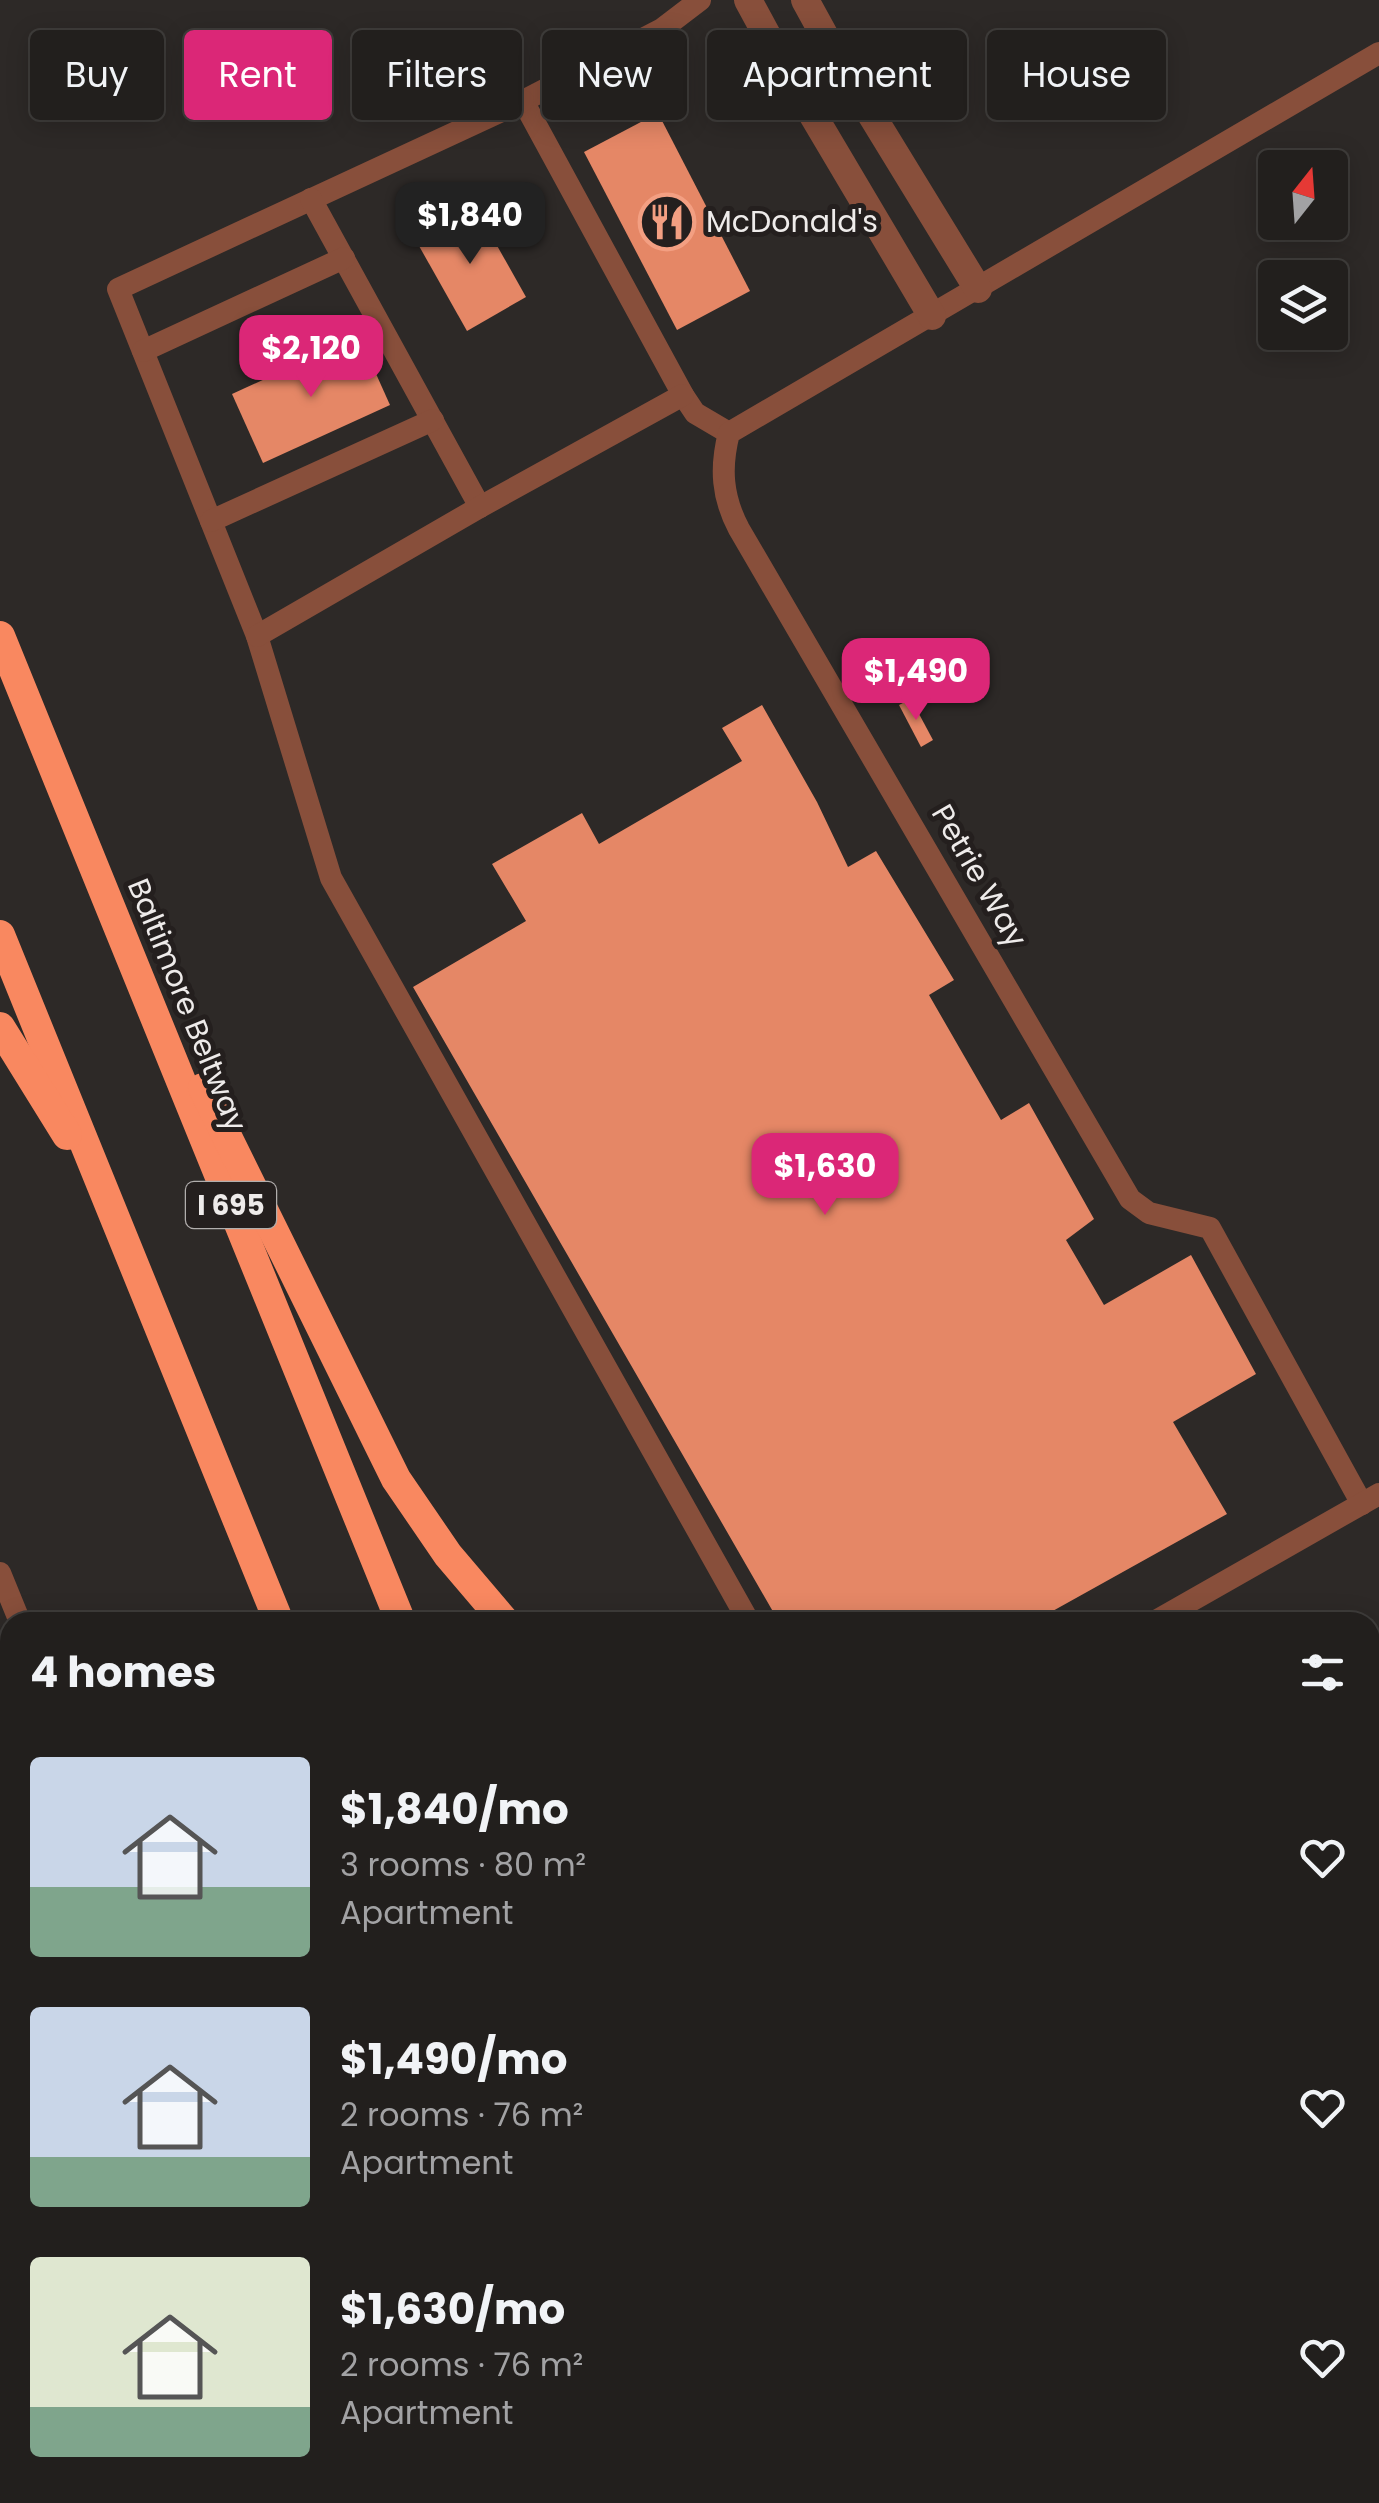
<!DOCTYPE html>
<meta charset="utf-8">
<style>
:root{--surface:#221f1d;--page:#2e2c2a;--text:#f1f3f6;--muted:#a2a2a4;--line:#3f3d3b;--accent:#db2777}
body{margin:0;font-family:Poppins,sans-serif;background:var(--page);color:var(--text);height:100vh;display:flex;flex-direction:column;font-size:38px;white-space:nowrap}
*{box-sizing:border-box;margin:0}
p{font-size:32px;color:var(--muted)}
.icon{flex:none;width:55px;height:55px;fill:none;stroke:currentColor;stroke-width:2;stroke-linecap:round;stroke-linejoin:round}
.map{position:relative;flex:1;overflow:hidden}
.panel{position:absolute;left:0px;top:1612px;width:1380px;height:892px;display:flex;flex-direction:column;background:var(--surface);border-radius:30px 30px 0 0;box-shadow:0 5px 25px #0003,0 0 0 2px var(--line)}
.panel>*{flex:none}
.guide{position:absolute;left:30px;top:30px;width:1320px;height:90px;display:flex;gap:20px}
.needle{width:65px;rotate:17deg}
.fabs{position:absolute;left:1258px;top:150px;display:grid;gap:20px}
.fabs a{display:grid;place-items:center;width:90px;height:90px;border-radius:10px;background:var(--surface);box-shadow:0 5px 25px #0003,0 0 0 2px var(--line);font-size:50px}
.price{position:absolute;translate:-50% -85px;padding:0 22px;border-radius:20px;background:var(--accent);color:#fff;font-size:32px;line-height:65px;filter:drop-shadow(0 2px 5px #0008)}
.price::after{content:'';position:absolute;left:50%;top:60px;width:30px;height:22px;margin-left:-15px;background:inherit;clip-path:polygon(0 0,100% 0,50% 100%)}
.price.current{background:#222;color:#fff}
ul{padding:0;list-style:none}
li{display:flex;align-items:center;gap:30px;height:250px;padding:0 30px}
li span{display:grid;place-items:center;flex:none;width:280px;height:200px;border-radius:10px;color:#555}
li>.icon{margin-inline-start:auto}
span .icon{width:120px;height:120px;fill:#fffc;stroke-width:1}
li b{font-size:42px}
h2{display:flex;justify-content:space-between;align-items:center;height:120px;padding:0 30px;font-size:42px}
.chip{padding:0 35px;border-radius:10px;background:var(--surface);box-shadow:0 5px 25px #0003,0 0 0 2px var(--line);font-size:35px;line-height:90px}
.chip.current{background:var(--accent);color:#fff}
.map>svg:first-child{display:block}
.building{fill:#e58766}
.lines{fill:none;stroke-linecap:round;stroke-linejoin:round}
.service{stroke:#884f3b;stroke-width:22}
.minor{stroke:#884f3b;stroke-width:28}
.motorway{stroke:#f98860;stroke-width:30}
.labels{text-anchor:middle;stroke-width:10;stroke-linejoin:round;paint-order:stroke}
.shield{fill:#241f1e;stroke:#b1aead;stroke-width:2.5}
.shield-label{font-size:28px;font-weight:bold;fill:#eeebea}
.poi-label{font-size:30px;fill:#eeebea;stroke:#241f1e;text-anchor:start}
.street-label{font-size:30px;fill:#eeebea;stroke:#241f1e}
</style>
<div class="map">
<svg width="1379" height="2503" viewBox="0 0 1379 2503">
<rect width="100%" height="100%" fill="#2d2927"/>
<g class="building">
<path d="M658,113L750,291L677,330L584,152Z"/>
<path d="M473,203L526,297L467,331L414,237Z"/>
<path d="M359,336L390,405L263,463L232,394Z"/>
<path d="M911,699L933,740L921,747L899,705Z"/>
<path d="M762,705L817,802L848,867L876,851L954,980L929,995L1001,1120L1029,1103L1094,1219L1066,1240L1104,1305L1191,1255L1256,1374L1173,1422L1227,1514L1033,1622H779L413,987L526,921L492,864L582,813L599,844L742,761L722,728Z"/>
<path d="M0,1866L10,1894L0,1898Z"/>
<path d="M1370,1893L1379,1900V2020L1370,2014Z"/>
</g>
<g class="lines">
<g class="service">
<path d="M700,0L662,29L523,101L683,395L695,413L729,433"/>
<path d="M523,101L118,289L257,636L331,878L749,1622"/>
<path d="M311,199L480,507"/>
<path d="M143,351L344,258"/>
<path d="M211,521L433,420"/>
<path d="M257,636L480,507L683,395"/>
<path d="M1362,1504L1210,1228L1149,1213L1130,1199L739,529C722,497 720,468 729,433L1379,53"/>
<path d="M0,1573L20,1622"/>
<path d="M1154,1622L1379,1494"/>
<path d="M0,1947L10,1942"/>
<path d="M0,2257L3,2259L0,2263"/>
</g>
<g class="minor">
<path d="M748,0L782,63L932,316"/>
<path d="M805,0L839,62L978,289"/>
</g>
<g class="motorway">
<path d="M0,636L401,1622"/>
<path d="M0,935L279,1622"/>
<path d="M0,1027L67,1135"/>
<path d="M203,1088L396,1479L448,1555L505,1622"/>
<path d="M1370,2249L1379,2255"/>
<path d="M439,2495L466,2503"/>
<path d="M634,2495L637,2503"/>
<path d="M757,2495L760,2503"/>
<path d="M820,2495L821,2503"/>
<path d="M64,2503L70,2495"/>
<path d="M287,2503L319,2495"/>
<path d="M1354,2503L1356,2495"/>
</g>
</g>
<defs>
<g id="restaurant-ring" transform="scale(2.875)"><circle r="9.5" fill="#241f1e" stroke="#f39f82" stroke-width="1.5"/><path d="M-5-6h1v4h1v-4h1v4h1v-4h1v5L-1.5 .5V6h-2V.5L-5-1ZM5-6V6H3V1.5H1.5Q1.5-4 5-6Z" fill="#f39f82"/></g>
</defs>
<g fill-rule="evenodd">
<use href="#restaurant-ring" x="667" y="222"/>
</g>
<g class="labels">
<rect class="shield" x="186" y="1182" width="90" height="46" rx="8"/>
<g class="shield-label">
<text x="231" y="1215">I 695</text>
</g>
<g class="poi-label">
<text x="706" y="232">McDonald's</text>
</g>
<g class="street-label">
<text transform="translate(979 876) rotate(60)" y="10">Petrie Way</text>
<text transform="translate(187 1005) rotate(68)" y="10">Baltimore Beltway</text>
</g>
</g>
</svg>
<div class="fabs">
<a><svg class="needle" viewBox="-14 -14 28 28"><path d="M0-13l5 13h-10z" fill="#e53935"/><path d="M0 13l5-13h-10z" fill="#a2a2a4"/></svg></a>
<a><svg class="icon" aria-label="layers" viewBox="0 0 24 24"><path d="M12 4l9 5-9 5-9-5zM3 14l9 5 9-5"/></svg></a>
</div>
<b class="price current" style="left:470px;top:267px">$1,840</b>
<b class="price" style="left:311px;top:400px">$2,120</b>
<b class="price" style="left:916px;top:723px">$1,490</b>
<b class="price" style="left:825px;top:1218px">$1,630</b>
<div class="guide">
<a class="chip">Buy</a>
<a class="chip current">Rent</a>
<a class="chip">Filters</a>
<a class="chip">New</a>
<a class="chip">Apartment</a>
<a class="chip">House</a>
</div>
<section class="panel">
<h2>4 homes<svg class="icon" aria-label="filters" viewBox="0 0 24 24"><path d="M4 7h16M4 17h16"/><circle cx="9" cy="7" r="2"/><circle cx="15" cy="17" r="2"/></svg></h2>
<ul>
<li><span style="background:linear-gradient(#c9d6e8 65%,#7fa58c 0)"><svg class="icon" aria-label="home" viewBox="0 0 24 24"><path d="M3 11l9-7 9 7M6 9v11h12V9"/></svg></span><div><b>$1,840/mo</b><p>3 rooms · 80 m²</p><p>Apartment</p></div><svg class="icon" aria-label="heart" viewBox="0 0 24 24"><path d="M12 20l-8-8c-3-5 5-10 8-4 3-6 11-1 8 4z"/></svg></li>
<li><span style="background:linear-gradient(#c9d6e8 75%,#7fa58c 0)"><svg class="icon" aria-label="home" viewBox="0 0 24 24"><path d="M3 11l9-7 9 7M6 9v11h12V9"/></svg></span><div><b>$1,490/mo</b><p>2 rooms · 76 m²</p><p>Apartment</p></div><svg class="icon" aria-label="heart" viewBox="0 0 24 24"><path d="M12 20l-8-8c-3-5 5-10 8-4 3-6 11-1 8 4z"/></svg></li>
<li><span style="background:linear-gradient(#dfe7d0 75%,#7fa58c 0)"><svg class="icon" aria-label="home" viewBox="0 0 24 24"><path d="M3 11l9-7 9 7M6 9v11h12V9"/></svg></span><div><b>$1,630/mo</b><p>2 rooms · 76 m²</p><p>Apartment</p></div><svg class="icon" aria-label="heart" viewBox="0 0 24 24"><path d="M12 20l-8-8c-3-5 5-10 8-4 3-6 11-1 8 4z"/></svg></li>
</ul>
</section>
</div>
